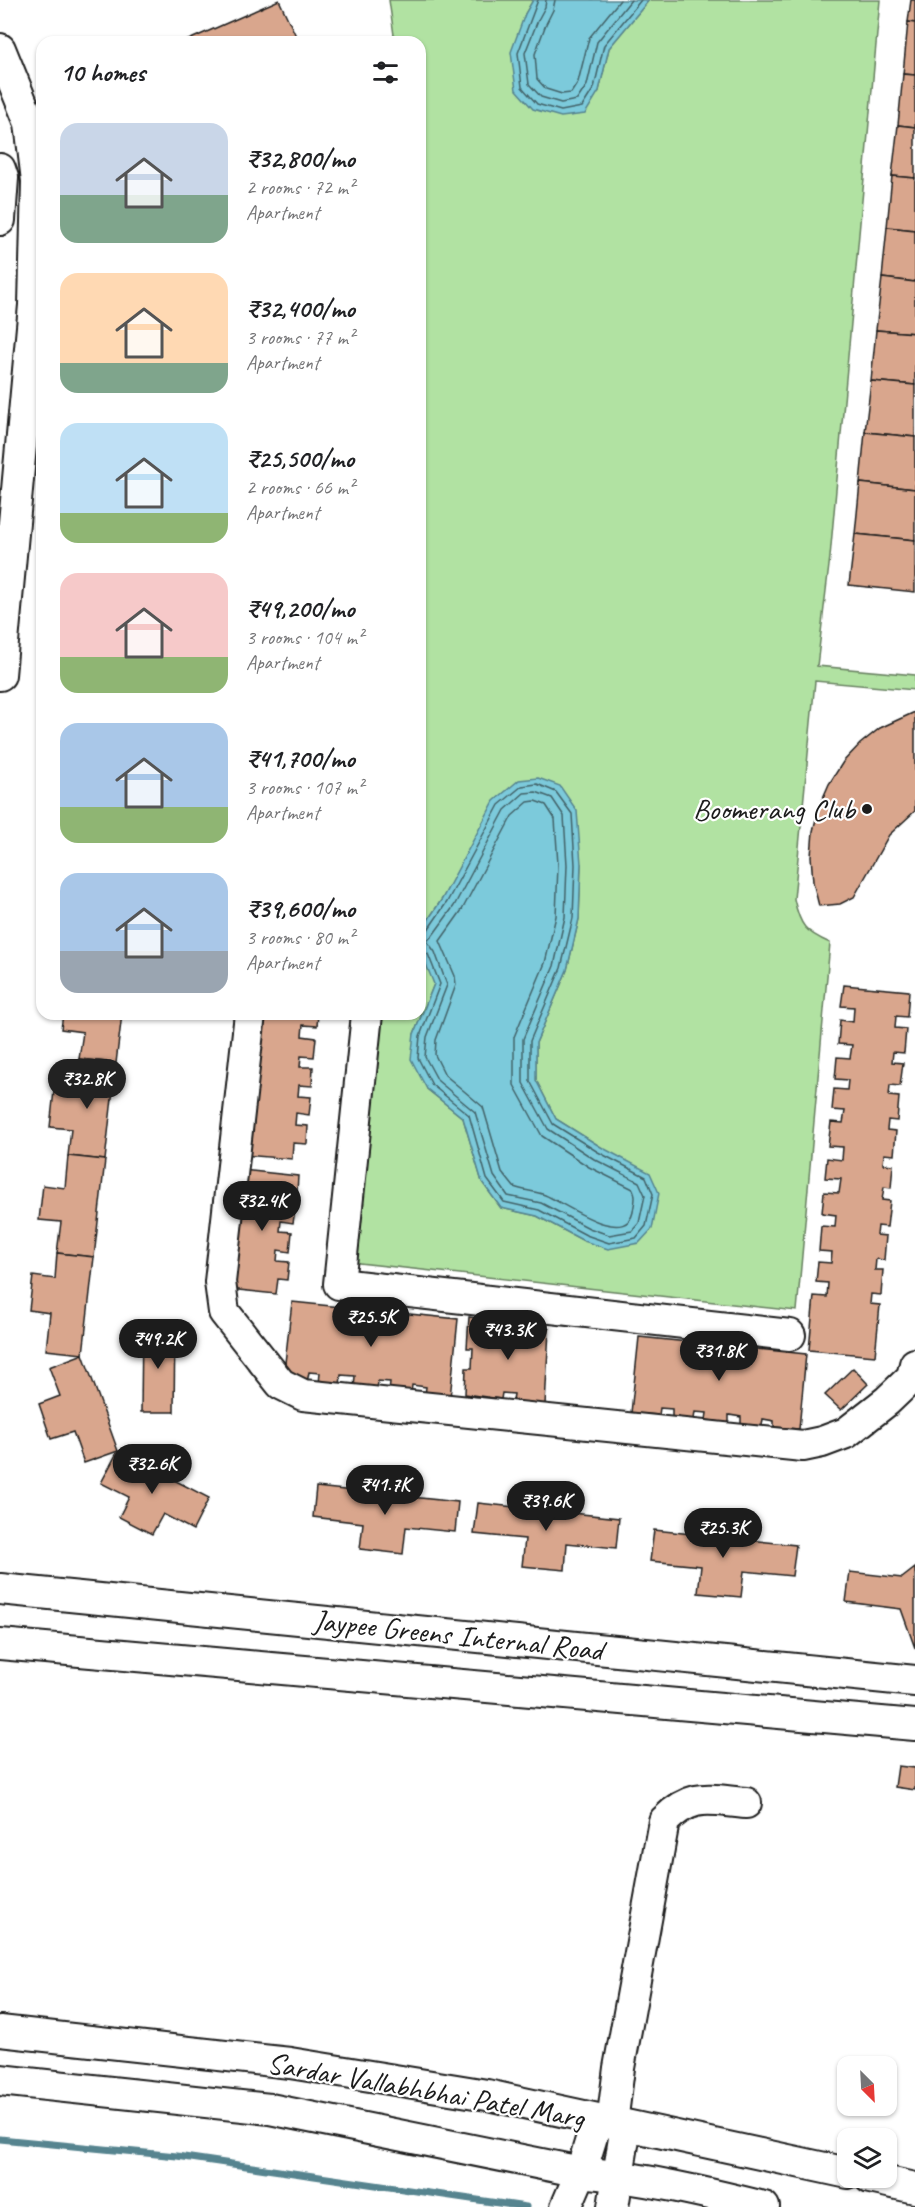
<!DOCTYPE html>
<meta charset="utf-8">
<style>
:root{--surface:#fff;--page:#f6f6f6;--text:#202124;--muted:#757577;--accent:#1c1c1c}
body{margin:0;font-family:Caveat,sans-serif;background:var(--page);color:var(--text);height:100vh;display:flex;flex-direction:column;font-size:22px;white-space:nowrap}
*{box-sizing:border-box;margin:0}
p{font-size:20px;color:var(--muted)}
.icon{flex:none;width:33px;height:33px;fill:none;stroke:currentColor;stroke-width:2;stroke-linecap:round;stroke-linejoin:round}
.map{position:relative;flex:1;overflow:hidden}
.details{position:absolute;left:36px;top:36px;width:390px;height:984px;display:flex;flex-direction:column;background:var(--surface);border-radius:18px;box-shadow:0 2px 4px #0004}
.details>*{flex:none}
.needle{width:39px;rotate:156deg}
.controls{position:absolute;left:837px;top:2056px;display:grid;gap:12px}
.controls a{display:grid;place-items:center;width:60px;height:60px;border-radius:12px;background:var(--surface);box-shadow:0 2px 4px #0004;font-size:30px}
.price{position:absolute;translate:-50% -51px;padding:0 14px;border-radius:21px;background:var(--accent);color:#fff;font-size:20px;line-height:39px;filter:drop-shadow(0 2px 3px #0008)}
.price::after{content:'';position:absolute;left:50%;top:36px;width:18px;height:14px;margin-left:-9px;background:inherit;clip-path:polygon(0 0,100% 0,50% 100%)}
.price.on{background:#222;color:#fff}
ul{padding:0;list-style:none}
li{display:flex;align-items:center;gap:18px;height:150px;padding:0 24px}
li span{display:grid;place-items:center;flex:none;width:168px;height:120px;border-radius:18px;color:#555}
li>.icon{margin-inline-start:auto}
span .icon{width:72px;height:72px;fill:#fffc;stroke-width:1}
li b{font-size:26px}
h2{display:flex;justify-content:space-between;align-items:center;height:72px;padding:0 24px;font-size:26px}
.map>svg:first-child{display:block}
.green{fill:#b1e2a2;stroke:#667f5f;stroke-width:1.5;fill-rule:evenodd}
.water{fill:#7ccadb;stroke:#56848f;stroke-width:1.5}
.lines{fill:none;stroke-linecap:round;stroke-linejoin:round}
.shore{stroke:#426268;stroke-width:1.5}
.stream{stroke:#56848f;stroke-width:7}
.building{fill:#d9a68d;stroke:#1c1c1c;stroke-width:1.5}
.minor-casing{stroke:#1c1c1c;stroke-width:34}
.minor{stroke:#fff;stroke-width:30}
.poi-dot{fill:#1c1c1c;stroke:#fff;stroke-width:2}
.labels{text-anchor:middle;stroke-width:4.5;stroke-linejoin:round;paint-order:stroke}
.poi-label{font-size:30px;fill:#1c1c1c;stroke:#fff;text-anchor:end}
.street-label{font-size:30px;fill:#1c1c1c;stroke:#fff}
</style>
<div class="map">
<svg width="915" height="2207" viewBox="0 0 915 2207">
<rect width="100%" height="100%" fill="#fff"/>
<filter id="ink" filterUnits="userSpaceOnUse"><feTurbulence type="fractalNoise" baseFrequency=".0167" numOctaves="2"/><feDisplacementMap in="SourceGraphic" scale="12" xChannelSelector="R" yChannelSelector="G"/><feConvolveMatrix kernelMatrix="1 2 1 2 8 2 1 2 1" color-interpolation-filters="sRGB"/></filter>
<g filter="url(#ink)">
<path class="green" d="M389,0H533L525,14L599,91L609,48L649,0H880L830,557L817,666L915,675V690L815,681L794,899C800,926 805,932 830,943L797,1311L341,1261L364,1014H420V42H395ZM466,856L581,864L579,919L567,970L536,1043V1080L556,1119L601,1147L584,1241L537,1216L501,1208L482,1182L463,1118L427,1089L414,1034L434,984L422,929L442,899Z"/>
<g class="water">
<path d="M533,0H649L609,48L599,91L585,114L561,117L533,109L516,90L511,52L525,14Z"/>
<path d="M538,778L560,786L577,811L581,864L579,919L567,970L536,1043V1080L556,1119L601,1147L650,1173L659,1193L652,1229L639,1243L608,1249L584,1241L537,1216L501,1208L482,1182L463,1118L427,1089L411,1059L414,1034L434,984L423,957L422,929L442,899L494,801L519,780Z"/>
</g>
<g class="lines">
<g class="shore">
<path d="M538,0L518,53L522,87L537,104L561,111L582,107L594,88L604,45L641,0"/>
<path d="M546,0L545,7L538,20L525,53L529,84L541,97L561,103L577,100L587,85L597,42L631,0"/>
<path d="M555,0L553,10L546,24L535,54L537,79L546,89L562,94L571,93L578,82L589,38L620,0"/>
<path d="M536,792L552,798L564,816L567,865L565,917L554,966L523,1039V1083L548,1129L594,1159L639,1182L645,1195L639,1223L632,1231L609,1235L589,1228L541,1203L508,1196L494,1176L475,1112L438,1081L425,1057L427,1037L447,985L435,952L427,941L433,935L454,906L505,810L524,793Z"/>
<path d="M535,801L546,805L555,819L558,865L556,916L545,963L514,1037V1085L542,1136L589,1167L633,1189C637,1197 634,1203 633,1212C625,1248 563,1202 545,1195C535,1191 524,1191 514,1187L502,1172L483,1107L445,1075L435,1055L436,1040L456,985L455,976L440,941L462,910L512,816L528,802Z"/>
<path d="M420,934L427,931L447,902L499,805L522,786L537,784L556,792L572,814L575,865L573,918L561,968L530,1041V1081L553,1124L598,1152L646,1177L653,1194L646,1226L636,1238L609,1243L586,1235L539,1210L504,1202L487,1179L469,1115L432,1085L418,1058L420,1036L440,984L428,954L420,951"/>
</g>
<path class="stream" d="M0,2139L177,2156L526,2207"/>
</g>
<g class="building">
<path d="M279,0L296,36L281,42H184Z"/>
<path d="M911,0H915V23L908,22Z"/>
<path d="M908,22L915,23V75L903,74Z"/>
<path d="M903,74L915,75V127L898,125Z"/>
<path d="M898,125L915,127V178L892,176Z"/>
<path d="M892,176L915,178V230L887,227Z"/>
<path d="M887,227L915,230V282L882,278Z"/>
<path d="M882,278L915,282V333L876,330Z"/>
<path d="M876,330L915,333V385L871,381Z"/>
<path d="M871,381L915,385V437L865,432Z"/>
<path d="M865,432L915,437V489L860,483Z"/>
<path d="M860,483L915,489V540L855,534Z"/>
<path d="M855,534L915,540V592L849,585Z"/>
<path d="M915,712V811L889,835L854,897L840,904L819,906L813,882L811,856L813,831L819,807L829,784L843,762L860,744L880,728Z"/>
<path d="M844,985L909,991L907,1017L896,1016L895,1028L906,1029L904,1053L893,1052L892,1062L903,1063L900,1086L890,1085L889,1096L899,1097L897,1121L888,1120L887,1130L896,1131L894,1155L884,1154L883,1164L893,1165L891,1188L884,1187L882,1200L890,1201L887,1227L878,1226L877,1235L886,1236L884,1260L876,1259L875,1270H883L881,1295L871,1294L870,1304L880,1305L875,1356L809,1350L814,1296L827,1297L828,1283L816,1282L818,1262L831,1263L832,1252L819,1251L821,1226L835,1227L836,1215L822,1213L824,1192L839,1193L841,1179L825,1178L827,1158L842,1160L843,1147L828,1146L831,1122L843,1123L845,1111L832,1110L834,1089L847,1090L848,1080L835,1079L837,1057L850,1058L852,1045L838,1044L840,1020L853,1022L854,1007L841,1006Z"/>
<path d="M63,1014H122L116,1063L79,1059L83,1032L61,1029Z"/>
<path d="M255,1014H318L317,1026L303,1025L302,1036L316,1038L314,1057L301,1056L300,1067H313L312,1086L299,1085L298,1096L311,1097L309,1115L296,1113L295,1125L308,1126L307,1144L293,1143L292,1159L243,1155Z"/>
<path d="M79,1059L116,1063L105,1160L68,1156L71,1129L50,1127L54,1091L76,1094Z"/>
<path d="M68,1156L105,1160L94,1257L57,1253L61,1222L39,1220L43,1185L65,1188Z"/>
<path d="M242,1170L298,1176L297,1192L284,1190L283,1202L296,1204L293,1223L281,1221L280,1231L292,1232L290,1252L278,1250L277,1261L289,1262L287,1280L278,1279L276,1294L229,1289Z"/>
<path d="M57,1253L94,1257L83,1354L46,1350L50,1313L29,1310L33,1276L55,1279Z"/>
<path d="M292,1302L458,1319L450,1398L425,1395L426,1387L412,1385L411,1394L389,1391L390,1382L378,1381L377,1390L354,1388L355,1376L341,1375L340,1386L319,1384L320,1373L309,1372L307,1383L283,1380Z"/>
<path d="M469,1317L549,1329L545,1405L513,1401L514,1394L502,1393L501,1399L465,1394L466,1368H472L473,1348H467Z"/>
<path d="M142,1327H175L174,1412H141Z"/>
<path d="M639,1337L806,1354L799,1429L774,1427V1421L763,1419L762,1426L741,1424V1417L729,1415V1423L706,1420L707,1413L695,1412L694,1419L672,1417V1409L660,1408L659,1415L631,1413Z"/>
<path d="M83,1354L118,1451L84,1463L73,1432L51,1439L39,1404L60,1396L49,1367Z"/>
<path d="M853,1368L868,1384L841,1410L825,1395Z"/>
<path d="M118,1451L209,1498L193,1530L163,1514L152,1534L119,1517L129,1497L101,1483Z"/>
<path d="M316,1487L458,1502L455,1532L406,1527L403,1554L360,1549L363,1523L313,1517Z"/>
<path d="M478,1503L619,1518L616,1548L567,1543L565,1570L522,1566L525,1539L474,1534Z"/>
<path d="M654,1530L796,1545L792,1576L744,1571L741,1597L698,1593L701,1566L650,1561Z"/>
<path d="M915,1568V1648L901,1609L846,1602L850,1572L902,1578Z"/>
<path d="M898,1766L915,1768V1790L895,1787Z"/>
</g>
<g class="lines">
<g class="minor-casing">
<g id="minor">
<path d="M0,49L30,123L37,181L34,305L0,675"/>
<path d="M0,169L3,178L0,220"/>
<path d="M250,1014L220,1282L224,1312L281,1384L303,1395L803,1446L822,1442L846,1433L887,1401L912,1377L915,1364"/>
<path d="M367,1014L339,1284L790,1335"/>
<path d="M0,1589L915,1681"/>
<path d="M0,1644L915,1725"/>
<path d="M0,2031L290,2063L487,2095L848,2173"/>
<path d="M0,2080L270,2109L581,2172C643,2178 704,2192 764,2207"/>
<path d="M612,2123L619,2068L664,1821C693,1792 709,1800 746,1803"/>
<path d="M870,2178L915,2188"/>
<path d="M566,2207L581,2172L597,2120"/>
<path d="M613,2207L626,2126"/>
</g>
</g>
<use href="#minor" class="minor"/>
</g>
</g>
<circle class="poi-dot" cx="867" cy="809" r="6"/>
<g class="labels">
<g class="poi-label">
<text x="855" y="819">Boomerang Club</text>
</g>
<g class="street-label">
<text transform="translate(458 1635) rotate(6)" y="10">Jaypee Greens Internal Road</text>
<text transform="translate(426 2090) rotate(10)" y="10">Sardar Vallabhbhai Patel Marg</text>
</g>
</g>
</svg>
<div class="controls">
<a><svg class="needle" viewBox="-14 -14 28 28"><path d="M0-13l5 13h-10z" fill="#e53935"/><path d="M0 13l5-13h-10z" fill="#757577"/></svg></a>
<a><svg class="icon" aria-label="layers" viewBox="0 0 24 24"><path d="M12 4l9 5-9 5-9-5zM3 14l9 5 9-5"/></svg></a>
</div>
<b class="price on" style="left:87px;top:1110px">₹32.8K</b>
<b class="price" style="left:262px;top:1232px">₹32.4K</b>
<b class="price" style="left:371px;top:1348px">₹25.5K</b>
<b class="price" style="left:508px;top:1361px">₹43.3K</b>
<b class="price" style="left:158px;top:1370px">₹49.2K</b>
<b class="price" style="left:719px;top:1382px">₹31.8K</b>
<b class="price" style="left:152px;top:1495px">₹32.6K</b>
<b class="price" style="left:385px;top:1516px">₹41.7K</b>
<b class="price" style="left:546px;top:1532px">₹39.6K</b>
<b class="price" style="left:723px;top:1559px">₹25.3K</b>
<section class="details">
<h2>10 homes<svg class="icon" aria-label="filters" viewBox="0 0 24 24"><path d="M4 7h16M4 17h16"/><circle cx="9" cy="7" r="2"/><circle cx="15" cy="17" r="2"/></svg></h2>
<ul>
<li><span style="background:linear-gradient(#c9d6e8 60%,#7fa58c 0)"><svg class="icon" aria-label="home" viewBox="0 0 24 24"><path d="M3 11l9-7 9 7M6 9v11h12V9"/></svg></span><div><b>₹32,800/mo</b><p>2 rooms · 72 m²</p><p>Apartment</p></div></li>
<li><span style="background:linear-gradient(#ffd9b3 75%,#7fa58c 0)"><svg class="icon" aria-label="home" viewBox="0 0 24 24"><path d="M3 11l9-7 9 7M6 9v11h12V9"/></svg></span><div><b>₹32,400/mo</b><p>3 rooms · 77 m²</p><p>Apartment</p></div></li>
<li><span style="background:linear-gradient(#bfe0f5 75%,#8fb573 0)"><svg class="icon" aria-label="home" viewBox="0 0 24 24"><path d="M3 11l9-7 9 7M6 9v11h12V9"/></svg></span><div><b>₹25,500/mo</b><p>2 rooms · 66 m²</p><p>Apartment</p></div></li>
<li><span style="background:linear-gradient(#f6c9c9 70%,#8fb573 0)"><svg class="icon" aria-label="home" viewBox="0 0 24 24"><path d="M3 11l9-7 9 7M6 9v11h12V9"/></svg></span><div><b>₹49,200/mo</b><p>3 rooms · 104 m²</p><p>Apartment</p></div></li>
<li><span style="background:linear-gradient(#a9c7e8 70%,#8fb573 0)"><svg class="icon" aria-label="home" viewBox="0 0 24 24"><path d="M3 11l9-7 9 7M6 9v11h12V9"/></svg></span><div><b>₹41,700/mo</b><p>3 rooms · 107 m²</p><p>Apartment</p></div></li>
<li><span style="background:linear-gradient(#a9c7e8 65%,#9aa5b1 0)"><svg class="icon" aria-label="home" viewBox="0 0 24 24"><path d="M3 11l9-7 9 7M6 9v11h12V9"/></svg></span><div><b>₹39,600/mo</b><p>3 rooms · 80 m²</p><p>Apartment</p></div></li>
</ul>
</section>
</div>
